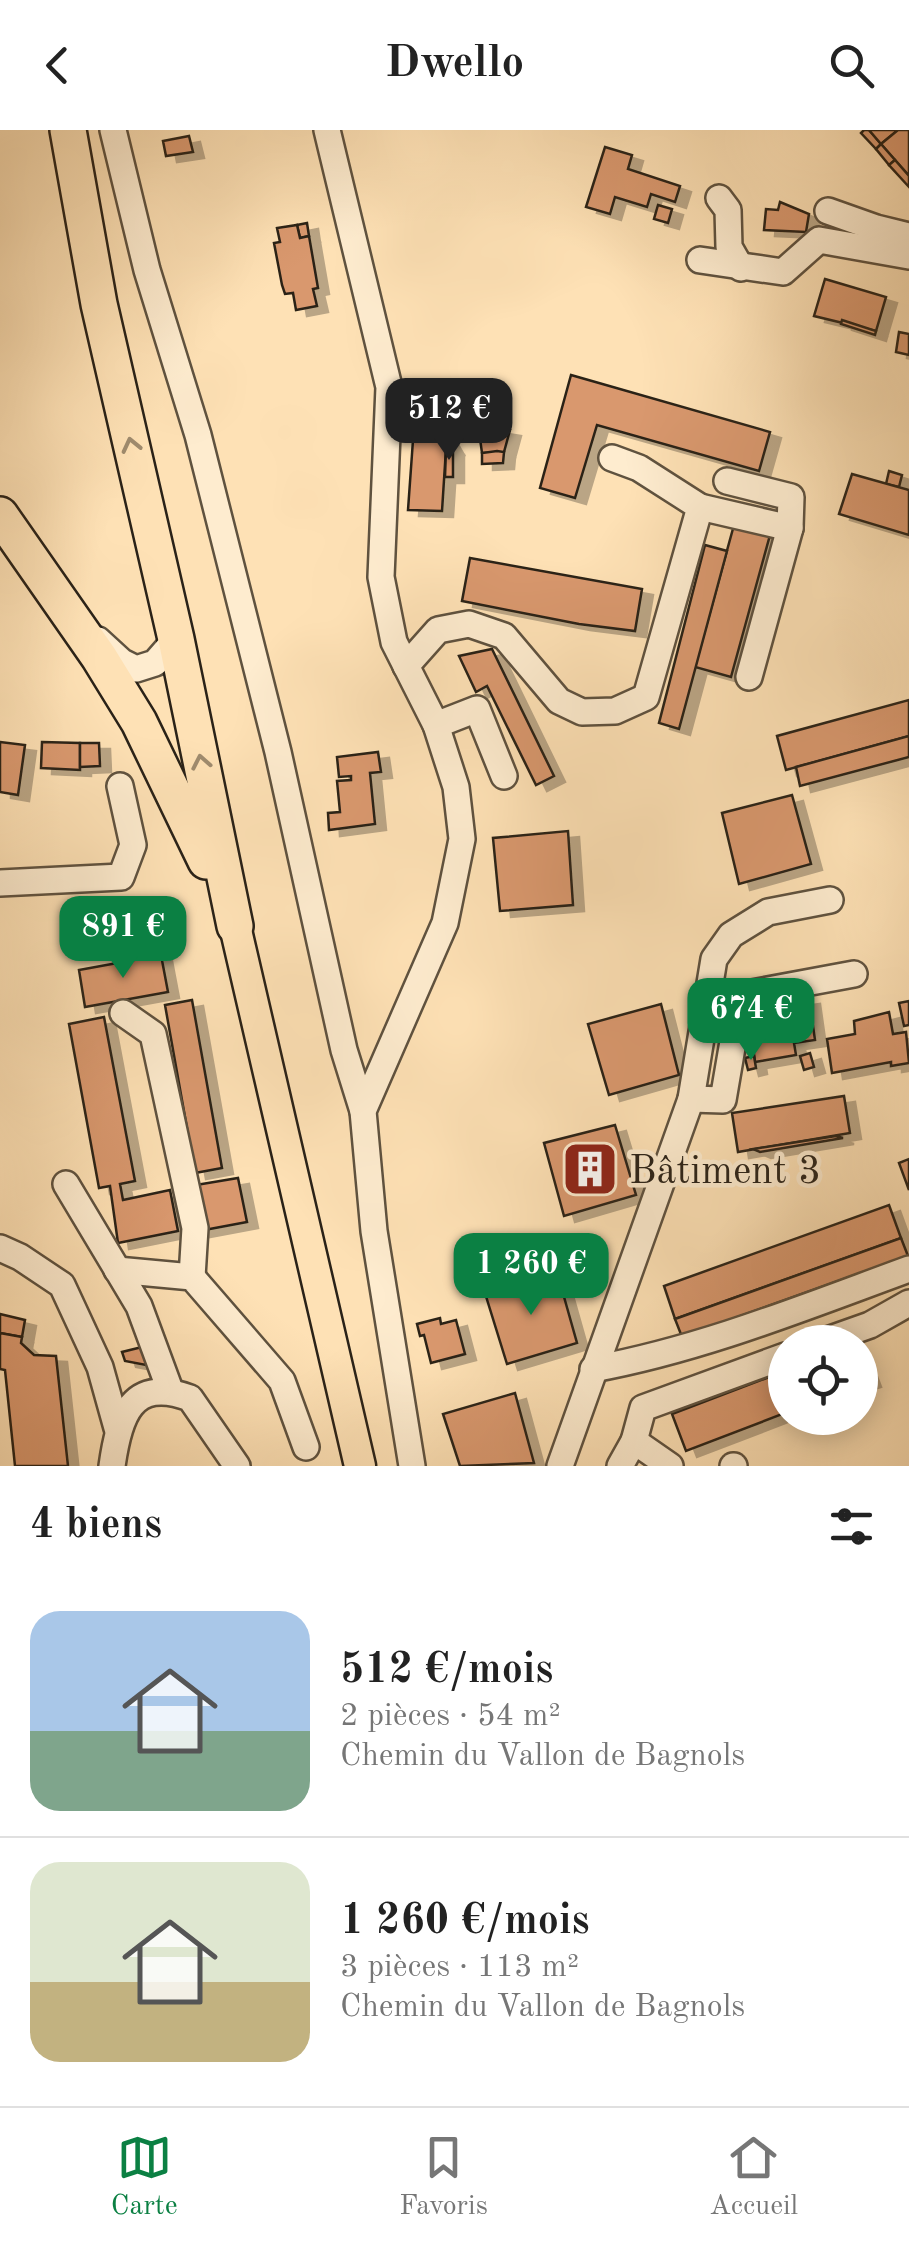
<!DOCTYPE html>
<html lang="fr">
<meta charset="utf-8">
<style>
:root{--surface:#fff;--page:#f2f2f2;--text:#222;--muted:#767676;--line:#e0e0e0;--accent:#0b8043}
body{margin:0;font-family:"Old Standard TT",serif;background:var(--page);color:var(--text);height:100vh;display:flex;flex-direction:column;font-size:38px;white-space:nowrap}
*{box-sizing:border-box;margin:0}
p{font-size:32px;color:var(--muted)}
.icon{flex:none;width:55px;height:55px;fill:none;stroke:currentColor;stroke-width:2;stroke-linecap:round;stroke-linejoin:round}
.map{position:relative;height:1336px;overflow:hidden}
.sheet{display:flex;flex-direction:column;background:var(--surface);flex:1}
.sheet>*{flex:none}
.controls{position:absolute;left:768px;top:1195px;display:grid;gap:20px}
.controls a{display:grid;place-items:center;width:110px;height:110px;border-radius:50%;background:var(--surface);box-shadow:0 5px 25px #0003;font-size:50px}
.price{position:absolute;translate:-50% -85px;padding:0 22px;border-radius:20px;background:var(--accent);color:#fff;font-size:32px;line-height:65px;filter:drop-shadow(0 2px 5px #0008)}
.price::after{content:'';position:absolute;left:50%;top:60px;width:30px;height:22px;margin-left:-15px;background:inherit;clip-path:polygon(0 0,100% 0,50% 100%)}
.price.on{background:#222;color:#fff}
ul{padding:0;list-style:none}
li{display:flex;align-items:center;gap:30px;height:250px;padding:0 30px}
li+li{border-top:2px solid var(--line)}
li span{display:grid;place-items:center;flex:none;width:280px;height:200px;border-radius:30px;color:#555}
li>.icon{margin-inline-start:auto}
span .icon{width:120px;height:120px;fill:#fffc;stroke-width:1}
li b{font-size:42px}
h2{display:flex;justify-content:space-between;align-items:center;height:120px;padding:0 30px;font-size:42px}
header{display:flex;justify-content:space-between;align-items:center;height:130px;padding:0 30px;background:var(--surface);font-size:45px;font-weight:700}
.menu{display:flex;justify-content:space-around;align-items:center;height:140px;border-top:2px solid var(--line);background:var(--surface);font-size:28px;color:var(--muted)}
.menu a{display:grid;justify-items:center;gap:5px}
.menu .on{color:var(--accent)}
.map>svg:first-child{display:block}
.building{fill:#d9986e;stroke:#2a2218;stroke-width:2.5;filter:url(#shadow)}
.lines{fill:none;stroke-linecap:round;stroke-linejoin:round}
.minor-casing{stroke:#5f523f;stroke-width:30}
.major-casing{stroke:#2a2218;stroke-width:35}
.highway-casing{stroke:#2a2218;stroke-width:40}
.minor{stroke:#feeccf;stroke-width:25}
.major{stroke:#fee1b5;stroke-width:30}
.highway{stroke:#fee1b5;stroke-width:35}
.oneway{stroke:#9f8b6e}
.labels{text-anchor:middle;stroke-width:9;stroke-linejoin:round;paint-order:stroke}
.poi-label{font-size:40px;fill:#2a2218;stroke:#feeccf;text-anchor:start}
</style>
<header><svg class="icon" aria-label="back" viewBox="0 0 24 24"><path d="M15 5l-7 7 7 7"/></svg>Dwello<svg class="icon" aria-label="search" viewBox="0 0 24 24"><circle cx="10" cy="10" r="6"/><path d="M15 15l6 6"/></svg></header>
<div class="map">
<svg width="909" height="1336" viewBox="0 0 909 1336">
<defs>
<filter id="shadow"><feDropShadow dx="11" dy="6" stdDeviation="0" flood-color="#0004"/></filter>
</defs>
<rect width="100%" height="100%" fill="#fee1b5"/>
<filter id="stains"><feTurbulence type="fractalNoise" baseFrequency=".002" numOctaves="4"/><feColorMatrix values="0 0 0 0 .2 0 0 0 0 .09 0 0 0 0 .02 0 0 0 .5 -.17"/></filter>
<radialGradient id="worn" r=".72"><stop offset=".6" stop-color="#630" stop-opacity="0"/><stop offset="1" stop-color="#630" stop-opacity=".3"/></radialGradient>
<g class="building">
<path d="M864,0H869L881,14L876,19L861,3Z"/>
<path d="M869,0H898L881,14Z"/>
<path d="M898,0H909V46L881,14Z"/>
<path d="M189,6L193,22L166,26L163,11Z"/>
<path d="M881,14L895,30L889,35L876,19Z"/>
<path d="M605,17L632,25L628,39L680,56L675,72L651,64L647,77L615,67L610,84L586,77Z"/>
<path d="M895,30L909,46V57L889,35Z"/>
<path d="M780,72L809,84L806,102L764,100L766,79L778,80Z"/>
<path d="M658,75L672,79L668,93L654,89Z"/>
<path d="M307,93L309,106L300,108L297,95Z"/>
<path d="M297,95L300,108L309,106L318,158L313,159L317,176L296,180L293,163L285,164L282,155L274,113L280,112L277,98Z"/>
<path d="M825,149L886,167L876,201L814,186Z"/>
<path d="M842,190L876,201L875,205L841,194Z"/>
<path d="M899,202L909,204V225L896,222Z"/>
<path d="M571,245L770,302L759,341L597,295L575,368L540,358Z"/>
<path d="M487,271L491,297L510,300L504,322L482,323L475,273Z"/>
<path d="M476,280L479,303L459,305L455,283Z"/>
<path d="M422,298L442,300L453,319H446L442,381L408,380L413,310H421Z"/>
<path d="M446,319H453V347H445Z"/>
<path d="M497,321L504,322L503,333L482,334V323Z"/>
<path d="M889,341L902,345L899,357L886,354Z"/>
<path d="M852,344L909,360V405L839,384Z"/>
<path d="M734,395L770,405L731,547L695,537Z"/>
<path d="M705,415L727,421L679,599L659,593Z"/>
<path d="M470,428L642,459L635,501L579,494L462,471Z"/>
<path d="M492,519L554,646L536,655L487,556L476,562L459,526Z"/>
<path d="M909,570V606L786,640L777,606Z"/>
<path d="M909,606V627L800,656L796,637Z"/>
<path d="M0,612L25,615L18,665L0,662Z"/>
<path d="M42,612L80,613V640L41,638Z"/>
<path d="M80,613H99L100,636L80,637Z"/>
<path d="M378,622L381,642L370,643L375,694L329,700L328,683L340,682L337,651L351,650V646L339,647L337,627Z"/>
<path d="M792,665L811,734L739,754L722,683Z"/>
<path d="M568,701L573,775L500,781L493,708Z"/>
<path d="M161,825L168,862L85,877L79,840Z"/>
<path d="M809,868L815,910L794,913L796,925L755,932L749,886L760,875Z"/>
<path d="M192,870L222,1038L195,1043L165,875Z"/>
<path d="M909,871V895L904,896L899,873Z"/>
<path d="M661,874L679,945L609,965L588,894Z"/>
<path d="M889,882L893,904L906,902L909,933L891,936V932L832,943L827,909L855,904L854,891Z"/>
<path d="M104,887L135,1051L120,1054L123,1070L170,1060L178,1101L118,1113L110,1056L99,1058L69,894Z"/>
<path d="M810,923L814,937L804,940L800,926Z"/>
<path d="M754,926L756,938L748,940L745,928Z"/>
<path d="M844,966L850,1003L738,1022L732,983Z"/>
<path d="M615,995L636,1065L564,1086L544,1013Z"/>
<path d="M836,1006L843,1008L760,1022L753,1019Z"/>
<path d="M909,1029V1060L899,1033Z"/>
<path d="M238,1048L247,1092L199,1101L190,1056Z"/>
<path d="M889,1075L901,1108L675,1189L664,1156Z"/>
<path d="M901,1108L908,1126L682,1207L675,1189Z"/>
<path d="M557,1142L577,1213L507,1234L485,1163Z"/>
<path d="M0,1184L25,1190L22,1207L0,1203Z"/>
<path d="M440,1188L441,1194L456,1190L465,1224L431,1233L424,1205L420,1206L417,1194Z"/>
<path d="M0,1203L22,1207L21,1213L34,1225L56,1226L68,1336H15L5,1240L0,1239Z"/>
<path d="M142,1217L146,1235L125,1231L122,1222Z"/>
<path d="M860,1225L870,1251L860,1254Z"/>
<path d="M785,1241V1283L686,1321L672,1284Z"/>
<path d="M515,1263L534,1333L460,1336L443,1284Z"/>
</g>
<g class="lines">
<g class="minor-casing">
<g id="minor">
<path d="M113,0L147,140L198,305L278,622L344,920L363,981"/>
<path d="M327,0L389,257L381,447L394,512L436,595L456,657L462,709L445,793L363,981L374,1101L412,1336"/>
<path d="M719,68L728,80L729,117L741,138"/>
<path d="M828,81L876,98L909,106"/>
<path d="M700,130L783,142L819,110L909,126"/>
<path d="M727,351L791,367L790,398"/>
<path d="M700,377L790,398L749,547"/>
<path d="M98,510L122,532L136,539L155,533L176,509"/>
<path d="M406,536L438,500L469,494L504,506L559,571L582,582L615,581L646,567L700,377L639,338L612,328"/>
<path d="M436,595L477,579L504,646"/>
<path d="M0,753L121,747L133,715L120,656"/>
<path d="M123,883L153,904L195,1098L192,1147"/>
<path d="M691,969L723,970L741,865L854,844"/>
<path d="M66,1054L139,1176L170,1260"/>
<path d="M0,1118L20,1127L62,1155L100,1237L117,1298"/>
<path d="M117,1140L192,1147L282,1251L306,1317"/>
<path d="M822,1212L870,1195L909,1173"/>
<path d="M593,1239C702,1219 805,1177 909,1139"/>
<path d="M634,1311L643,1278L785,1226"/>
<path d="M112,1336C119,1287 131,1246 190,1268L237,1336"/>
<path d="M560,1336L691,969L714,829L731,805L768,782L830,770"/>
<path d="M620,1336L634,1311L670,1336"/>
<path d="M733,1336H734"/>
</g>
</g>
<g class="major-casing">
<path id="major" d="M235,796L360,1336"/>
</g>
<g class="highway-casing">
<g id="highway">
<path d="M68,0L99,174L176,509L235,796"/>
<path d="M0,385L99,527L139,592L206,731"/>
</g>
</g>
<use href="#minor" class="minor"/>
<use href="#major" class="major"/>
<use href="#highway" class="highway"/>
</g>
<defs><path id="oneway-chevron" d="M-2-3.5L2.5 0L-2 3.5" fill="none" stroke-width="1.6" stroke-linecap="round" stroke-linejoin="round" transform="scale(2.5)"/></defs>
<g class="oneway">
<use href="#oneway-chevron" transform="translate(131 315) rotate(-103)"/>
<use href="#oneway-chevron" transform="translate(201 632) rotate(-101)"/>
</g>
<defs>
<g id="building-square" transform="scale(2.875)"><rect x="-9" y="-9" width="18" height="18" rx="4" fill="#8f2418" stroke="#feeccf"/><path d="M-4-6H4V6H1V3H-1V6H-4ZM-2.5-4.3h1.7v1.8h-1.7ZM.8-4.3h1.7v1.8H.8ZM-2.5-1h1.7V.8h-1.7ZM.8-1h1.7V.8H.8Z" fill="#fff"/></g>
</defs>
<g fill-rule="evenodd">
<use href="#building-square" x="590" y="1039"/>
</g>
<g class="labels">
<g class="poi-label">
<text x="629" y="1053">Bâtiment 3</text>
</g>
</g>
<rect width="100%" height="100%" filter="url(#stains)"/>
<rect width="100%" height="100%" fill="url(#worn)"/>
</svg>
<div class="controls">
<a><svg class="icon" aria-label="locate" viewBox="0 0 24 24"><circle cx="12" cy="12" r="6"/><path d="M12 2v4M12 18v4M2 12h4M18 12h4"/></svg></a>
</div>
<b class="price on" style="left:449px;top:333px">512 €</b>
<b class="price" style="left:123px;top:851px">891 €</b>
<b class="price" style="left:751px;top:933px">674 €</b>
<b class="price" style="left:531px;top:1188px">1 260 €</b>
</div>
<section class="sheet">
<h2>4 biens<svg class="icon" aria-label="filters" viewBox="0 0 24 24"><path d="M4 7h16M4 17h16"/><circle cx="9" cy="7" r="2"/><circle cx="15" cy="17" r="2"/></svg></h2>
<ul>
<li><span style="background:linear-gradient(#a9c7e8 60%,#7fa58c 0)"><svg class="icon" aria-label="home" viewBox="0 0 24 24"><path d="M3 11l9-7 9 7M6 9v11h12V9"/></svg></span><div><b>512 €/mois</b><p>2 pièces · 54 m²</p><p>Chemin du Vallon de Bagnols</p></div></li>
<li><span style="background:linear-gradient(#dfe7d0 60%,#c2b280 0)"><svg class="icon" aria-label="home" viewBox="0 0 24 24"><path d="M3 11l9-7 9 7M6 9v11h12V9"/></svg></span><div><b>1 260 €/mois</b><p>3 pièces · 113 m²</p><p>Chemin du Vallon de Bagnols</p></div></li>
</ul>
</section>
<nav class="menu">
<a class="on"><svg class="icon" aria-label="map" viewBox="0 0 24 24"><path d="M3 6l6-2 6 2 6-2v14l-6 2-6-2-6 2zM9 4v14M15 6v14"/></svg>Carte</a>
<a><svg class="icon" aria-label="saved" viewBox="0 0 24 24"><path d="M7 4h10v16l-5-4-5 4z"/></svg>Favoris</a>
<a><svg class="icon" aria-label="home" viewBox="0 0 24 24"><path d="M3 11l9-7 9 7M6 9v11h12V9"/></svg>Accueil</a>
</nav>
